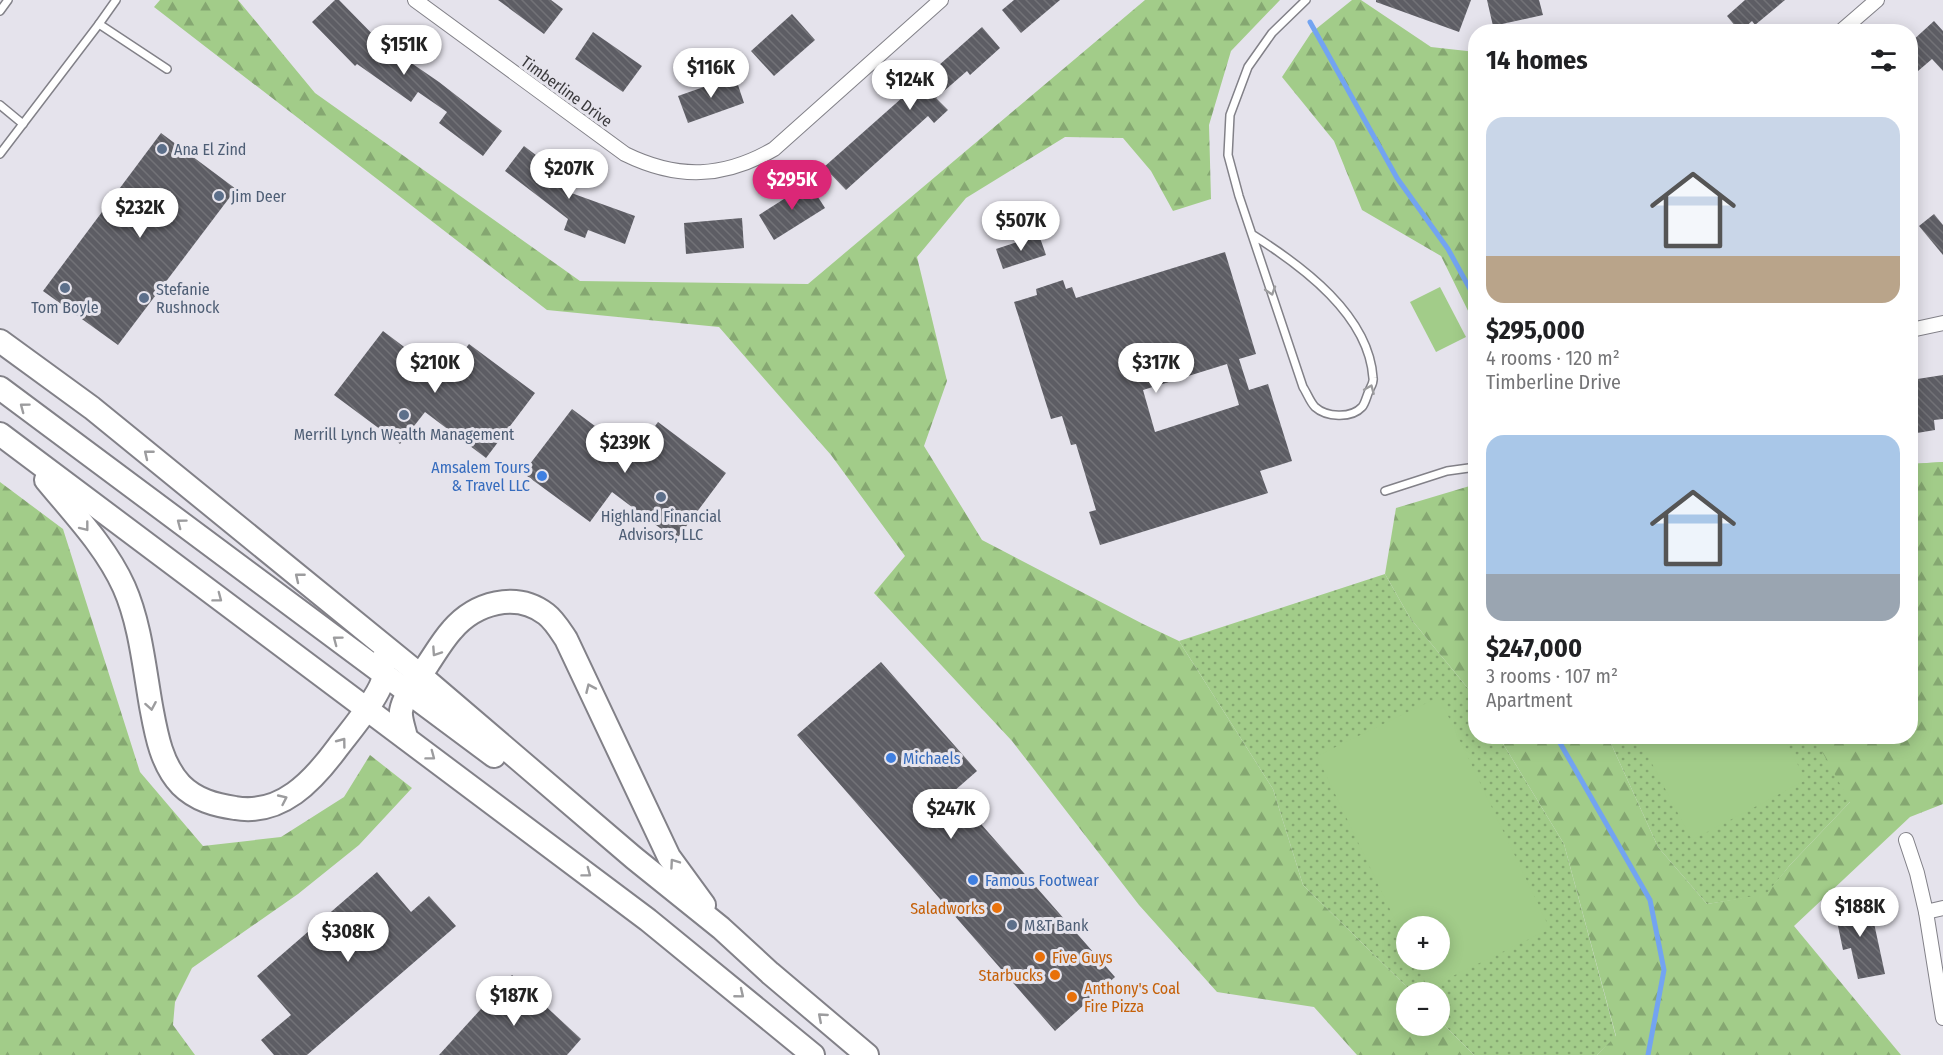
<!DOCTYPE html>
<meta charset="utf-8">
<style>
:root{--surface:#fff;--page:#f2f2f2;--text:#202124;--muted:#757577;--accent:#db2777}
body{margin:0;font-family:"Fira Sans Condensed",sans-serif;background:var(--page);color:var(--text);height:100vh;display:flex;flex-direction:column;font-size:22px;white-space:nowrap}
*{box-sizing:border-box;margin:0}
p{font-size:20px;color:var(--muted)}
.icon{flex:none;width:33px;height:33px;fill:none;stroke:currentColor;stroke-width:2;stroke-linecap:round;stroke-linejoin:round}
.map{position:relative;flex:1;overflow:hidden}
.drawer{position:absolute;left:1468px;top:24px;width:450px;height:720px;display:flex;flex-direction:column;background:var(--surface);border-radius:24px;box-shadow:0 3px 15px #0003}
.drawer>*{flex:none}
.fabs{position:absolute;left:1396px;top:916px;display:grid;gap:12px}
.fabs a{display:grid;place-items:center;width:54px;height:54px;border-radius:50%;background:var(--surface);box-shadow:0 3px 15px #0003;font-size:30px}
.price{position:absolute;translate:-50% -51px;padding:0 14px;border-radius:21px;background:#fff;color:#222;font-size:20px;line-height:39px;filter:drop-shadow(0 2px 3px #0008)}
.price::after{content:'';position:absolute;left:50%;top:36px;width:18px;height:14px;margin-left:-9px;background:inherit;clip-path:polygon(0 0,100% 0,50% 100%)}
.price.current{background:var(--accent);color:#fff}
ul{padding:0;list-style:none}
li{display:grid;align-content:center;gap:12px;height:318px;padding:0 18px}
li span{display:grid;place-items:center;height:186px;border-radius:18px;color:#555}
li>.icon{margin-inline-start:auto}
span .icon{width:108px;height:108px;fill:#fffc;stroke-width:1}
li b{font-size:26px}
h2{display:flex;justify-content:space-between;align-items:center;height:72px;padding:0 18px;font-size:26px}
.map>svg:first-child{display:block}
.green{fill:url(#green-dots);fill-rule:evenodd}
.forest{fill:url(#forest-firs)}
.pitch{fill:#a2cc89}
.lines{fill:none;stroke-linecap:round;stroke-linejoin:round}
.stream{stroke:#73a4f1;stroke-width:5}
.building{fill:url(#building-back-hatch);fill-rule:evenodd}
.service-casing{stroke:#828188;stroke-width:10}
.minor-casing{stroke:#828188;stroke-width:16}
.trunk-casing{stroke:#828188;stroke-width:26}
.service{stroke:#fff;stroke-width:7}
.minor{stroke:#fff;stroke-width:14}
.trunk{stroke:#fff;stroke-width:22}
.oneway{stroke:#9c9c9e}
.service-dot{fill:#5c6f8a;stroke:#e5e3ec;stroke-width:2}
.shop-dot{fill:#3f7fe0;stroke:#e5e3ec;stroke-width:2}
.food-dot{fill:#e8710a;stroke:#e5e3ec;stroke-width:2}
.labels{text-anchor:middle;stroke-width:6;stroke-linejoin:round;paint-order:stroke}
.street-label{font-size:16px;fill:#3a393c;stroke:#e5e3ec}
.service-label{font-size:16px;fill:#4e5e75;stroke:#e5e3ec;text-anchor:start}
.shop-label{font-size:16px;fill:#366cbe;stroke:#e5e3ec;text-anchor:start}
.food-label{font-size:16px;fill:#c56008;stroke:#e5e3ec;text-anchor:end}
</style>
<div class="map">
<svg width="1943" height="1055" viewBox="0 0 1943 1055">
<defs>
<pattern id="green-dots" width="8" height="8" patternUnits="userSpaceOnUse" patternTransform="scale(1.5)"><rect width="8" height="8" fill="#a2cc89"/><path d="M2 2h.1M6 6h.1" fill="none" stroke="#85a771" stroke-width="1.8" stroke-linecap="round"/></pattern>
<pattern id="forest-firs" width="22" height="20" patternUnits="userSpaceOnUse" patternTransform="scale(1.5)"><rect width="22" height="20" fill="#a2cc89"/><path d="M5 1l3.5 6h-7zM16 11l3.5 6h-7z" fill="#85a771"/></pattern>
<pattern id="building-back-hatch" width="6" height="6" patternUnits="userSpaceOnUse" patternTransform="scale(1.5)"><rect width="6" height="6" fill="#5d5d64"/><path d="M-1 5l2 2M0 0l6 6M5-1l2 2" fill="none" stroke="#727277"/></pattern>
</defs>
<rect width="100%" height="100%" fill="#e5e3ec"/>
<g class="green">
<path d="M1943,462V804L1850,802L1790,865L1766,895L1707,904L1658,847L1608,737L1911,736V464Z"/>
<path d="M1385,574L1410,618L1476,698V736L1499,737L1564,844L1616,1037L1597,1055H1474L1440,1021V993H1413L1303,885L1273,789L1179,641ZM1407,927H1440V960H1407Z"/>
</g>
<g class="forest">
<path d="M160,0H238L315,93L580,281L808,284L1145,0H1280L1231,51L1209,125L1211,199L1173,211L1151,171L1123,138L1065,137L966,198L917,257L947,381L924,446L982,540L1143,624L1179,641L1273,789L1303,885L1413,993H1407V1026H1440V1021L1474,1055H1357L1314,1007L1217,992L1139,905L1012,741L874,593L905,556L831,455L719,327L547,310L154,7Z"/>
<path d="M1352,0H1361L1431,47L1476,52V327L1441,256L1362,210L1334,141L1282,77L1311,33Z"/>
<path d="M1943,462V804L1910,817L1794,926L1901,1055H1597L1616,1036L1564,844L1499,737H1608L1658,847L1707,904L1766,894L1790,865L1850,802L1814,737L1911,736V464Z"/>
<path d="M0,482L63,529L140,772L203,846L281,837L344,797L370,755L412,788L359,845L298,894L192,968L175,1002L173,1025L195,1055H0Z"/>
<path d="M1473,485L1476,486V698L1410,618L1385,574L1396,508Z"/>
</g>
<g class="pitch">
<path d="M1440,287L1466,337L1436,352L1410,302Z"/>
<path d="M1439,697L1550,929L1428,988L1414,960H1440V927H1407V945L1317,756Z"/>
<path d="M1638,737H1783L1806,780L1692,840Z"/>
</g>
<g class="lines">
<g class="stream">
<path d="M1310,22L1397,178L1448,249L1476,300"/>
<path d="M1556,736L1650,900L1664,970L1648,1055"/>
</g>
</g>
<g class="building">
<path d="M335,0H339L389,51L391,49L439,82L502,131L483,156L439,123L447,112L418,92L411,102L357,64L355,66L312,22Z"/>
<path d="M498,0H551L563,9L544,34Z"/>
<path d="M1014,0H1060L1021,33L1002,10Z"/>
<path d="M1376,0H1471L1459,32L1376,2Z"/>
<path d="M1487,0H1539L1543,15L1493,26Z"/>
<path d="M1745,0H1785L1755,25L1752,21L1740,32L1727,16Z"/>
<path d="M792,14L815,40L774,76L751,51Z"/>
<path d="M1934,21L1943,31V71L1932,59L1911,77V42Z"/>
<path d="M982,27L1000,48L970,75L967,71L936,98L948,110L934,123L928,116L846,190L824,167Z"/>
<path d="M593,32L642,66L623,92L575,59Z"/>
<path d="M735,76L744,103L688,123L678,96Z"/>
<path d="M161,133L236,189L118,345L43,291Z"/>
<path d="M524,146L570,181L563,190L635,216L625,244L588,230L585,238L564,230L568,219L505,171Z"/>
<path d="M809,183L825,208L774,240L759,215Z"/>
<path d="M1934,214L1943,225V255L1919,226Z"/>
<path d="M742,218L744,248L686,254L684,223Z"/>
<path d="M1039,235L1046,255L1003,269L996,249Z"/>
<path d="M1225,252L1256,354L1239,359L1249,390L1268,384L1292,461L1260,471L1268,493L1100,545L1089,512L1096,510L1076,444L1071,445L1062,416L1051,419L1014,302L1037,295L1036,289L1063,280L1066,289L1072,287L1076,298ZM1227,364L1239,405L1155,432L1143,390Z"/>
<path d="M383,331L444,377L469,344L535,393L486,458L425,412L400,444L334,395Z"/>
<path d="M1943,375V419L1934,420L1935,430L1911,434V380Z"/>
<path d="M572,409L634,455L658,422L726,473L676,540L612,492L590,522L523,473Z"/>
<path d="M881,662L977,771L953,792L1115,977L1055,1031L797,735Z"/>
<path d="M377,872L411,912L429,896L456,926L307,1055H274L261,1040L291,1015L257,976Z"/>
<path d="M1869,900L1885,974L1858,979L1851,948L1843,950L1834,907Z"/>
<path d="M512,975L581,1039L567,1055H439Z"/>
</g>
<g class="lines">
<g class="service-casing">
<g id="service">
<path d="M116,0L99,24L167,69"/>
<path d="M0,11L8,0"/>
<path d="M0,105L23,124"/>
<path d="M0,154L99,24"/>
<path d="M1253,235C1302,266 1369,315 1373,378C1374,382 1371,386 1369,391C1367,395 1365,404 1362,407C1351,419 1326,417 1315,407C1310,402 1307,393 1303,387L1239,196L1228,155L1230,115L1248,67L1272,33L1306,0"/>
<path d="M1385,491L1447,471L1476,467"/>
</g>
</g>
<g class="minor-casing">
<g id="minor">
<path d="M415,0L625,154C678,180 724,178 774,149L941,0"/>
<path d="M1840,32L1877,0"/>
<path d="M1911,330L1943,323"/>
<path d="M1906,840L1917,873L1926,912L1943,1018"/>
<path d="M1926,912L1943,908"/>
</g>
</g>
<g class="trunk-casing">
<g id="trunk">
<path d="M0,341L92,408L420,675L634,858L721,928L770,973L867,1055"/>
<path d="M0,388L494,756"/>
<path d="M0,434L648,920L813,1055"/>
<path d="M46,480C74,514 106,547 124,587C140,623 144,666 151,706C156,733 161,764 181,785C196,800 215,805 235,808C281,816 313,781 338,747C350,731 382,694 384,675C384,671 382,665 381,661"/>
<path d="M406,738C405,731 400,719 401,711C404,694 419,678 428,664C436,652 443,640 452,630C475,603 516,591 546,614C554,620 560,630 566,639L669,857L704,905"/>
</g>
</g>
<use href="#service" class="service"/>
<use href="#minor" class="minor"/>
<use href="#trunk" class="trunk"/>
</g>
<defs><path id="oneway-chevron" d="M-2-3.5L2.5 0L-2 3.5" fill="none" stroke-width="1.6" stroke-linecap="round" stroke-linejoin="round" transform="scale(1.5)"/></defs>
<g class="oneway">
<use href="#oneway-chevron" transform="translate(1271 291) rotate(72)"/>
<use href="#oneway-chevron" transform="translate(1370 389) rotate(-67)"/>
<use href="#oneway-chevron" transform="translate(24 407) rotate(-143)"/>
<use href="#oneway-chevron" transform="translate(148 454) rotate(-141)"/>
<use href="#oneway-chevron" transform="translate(181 523) rotate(-143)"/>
<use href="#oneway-chevron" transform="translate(85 527) rotate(52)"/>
<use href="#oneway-chevron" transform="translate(299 577) rotate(-141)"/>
<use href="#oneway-chevron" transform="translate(218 598) rotate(37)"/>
<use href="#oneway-chevron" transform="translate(337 640) rotate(-143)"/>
<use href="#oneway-chevron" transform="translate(436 652) rotate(124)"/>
<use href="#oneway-chevron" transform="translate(590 688) rotate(-114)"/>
<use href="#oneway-chevron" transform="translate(151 706) rotate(80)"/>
<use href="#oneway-chevron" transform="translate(342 742) rotate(-53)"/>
<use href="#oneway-chevron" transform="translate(431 756) rotate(37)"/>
<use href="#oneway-chevron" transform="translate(283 799) rotate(-25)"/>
<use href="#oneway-chevron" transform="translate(674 863) rotate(-125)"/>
<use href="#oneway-chevron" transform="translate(587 873) rotate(37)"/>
<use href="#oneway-chevron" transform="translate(740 994) rotate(39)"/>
<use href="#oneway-chevron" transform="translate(822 1017) rotate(-139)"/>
</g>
<g class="service-dot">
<circle cx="162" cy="149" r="6"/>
<circle cx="219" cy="196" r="6"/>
<circle cx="65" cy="288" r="6"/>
<circle cx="144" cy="298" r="6"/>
<circle cx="404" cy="415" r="6"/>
<circle cx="661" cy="497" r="6"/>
<circle cx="1012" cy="925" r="6"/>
</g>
<g class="shop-dot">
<circle cx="542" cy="476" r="6"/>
<circle cx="891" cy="758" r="6"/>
<circle cx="973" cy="880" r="6"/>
</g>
<g class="food-dot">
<circle cx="997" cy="908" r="6"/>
<circle cx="1040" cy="957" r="6"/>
<circle cx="1055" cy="975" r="6"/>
<circle cx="1072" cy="997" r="6"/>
</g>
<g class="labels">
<g class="street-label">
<text transform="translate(567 91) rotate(36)" y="6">Timberline Drive</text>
</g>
<g class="service-label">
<text x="174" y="155">Ana El Zind</text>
<text x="231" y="202">Jim Deer</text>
<text x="156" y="295">Stefanie<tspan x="156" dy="18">Rushnock</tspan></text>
<text x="65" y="313" text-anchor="middle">Tom Boyle</text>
<text x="404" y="440" text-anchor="middle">Merrill Lynch Wealth Management</text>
<text x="661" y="522" text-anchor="middle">Highland Financial<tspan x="661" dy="18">Advisors, LLC</tspan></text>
<text x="1024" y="931">M&amp;T Bank</text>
</g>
<g class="shop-label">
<text x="530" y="473" text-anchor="end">Amsalem Tours<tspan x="530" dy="18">&amp; Travel LLC</tspan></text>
<text x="903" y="764">Michaels</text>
<text x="985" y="886">Famous Footwear</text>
</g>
<g class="food-label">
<text x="985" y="914">Saladworks</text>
<text x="1052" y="963" text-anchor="start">Five Guys</text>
<text x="1043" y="981">Starbucks</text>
<text x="1084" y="994" text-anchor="start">Anthony's Coal<tspan x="1084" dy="18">Fire Pizza</tspan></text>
</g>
</g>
</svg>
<div class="fabs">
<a>+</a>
<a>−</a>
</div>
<b class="price" style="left:404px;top:76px">$151K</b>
<b class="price" style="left:711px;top:99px">$116K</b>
<b class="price" style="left:910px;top:111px">$124K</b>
<b class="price" style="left:569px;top:200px">$207K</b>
<b class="price current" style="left:792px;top:211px">$295K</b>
<b class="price" style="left:140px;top:239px">$232K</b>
<b class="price" style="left:1021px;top:252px">$507K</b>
<b class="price" style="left:435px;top:394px">$210K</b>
<b class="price" style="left:1156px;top:394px">$317K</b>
<b class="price" style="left:625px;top:474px">$239K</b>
<b class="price" style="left:951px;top:840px">$247K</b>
<b class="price" style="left:1860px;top:938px">$188K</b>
<b class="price" style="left:348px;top:963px">$308K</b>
<b class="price" style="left:514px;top:1027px">$187K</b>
<section class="drawer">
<h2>14 homes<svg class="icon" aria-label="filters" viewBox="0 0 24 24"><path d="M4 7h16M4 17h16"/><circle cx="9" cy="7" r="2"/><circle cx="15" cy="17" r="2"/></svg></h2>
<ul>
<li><span style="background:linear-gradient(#c9d6e8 75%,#b9a48a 0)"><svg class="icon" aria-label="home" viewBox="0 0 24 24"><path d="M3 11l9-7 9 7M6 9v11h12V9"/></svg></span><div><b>$295,000</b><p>4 rooms · 120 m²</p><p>Timberline Drive</p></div></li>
<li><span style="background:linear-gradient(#a9c7e8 75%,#9aa5b1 0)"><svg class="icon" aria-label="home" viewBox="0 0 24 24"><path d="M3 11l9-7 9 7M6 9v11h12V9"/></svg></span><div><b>$247,000</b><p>3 rooms · 107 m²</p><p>Apartment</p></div></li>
</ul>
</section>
</div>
